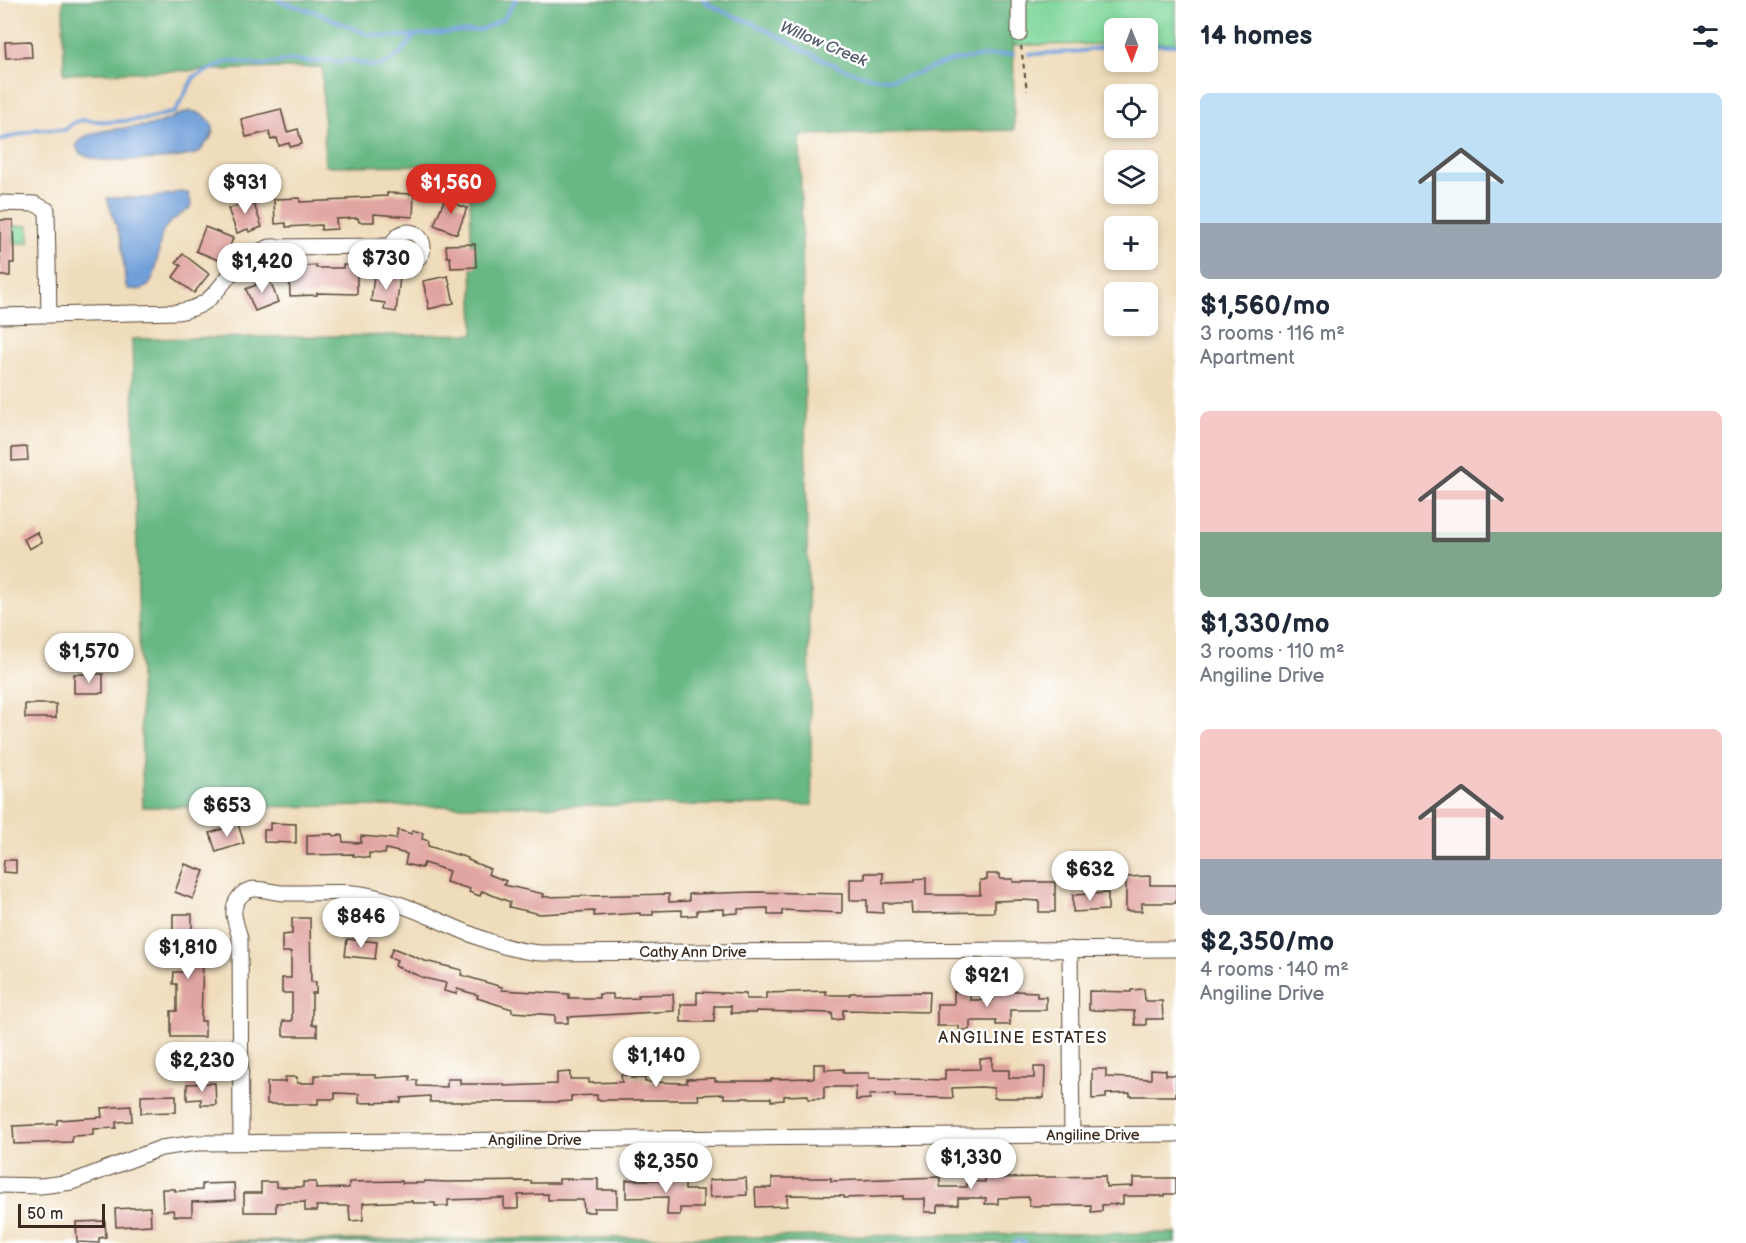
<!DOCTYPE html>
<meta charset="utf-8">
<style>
:root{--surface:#fff;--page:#f2f2f3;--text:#1f2937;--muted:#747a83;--accent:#d93025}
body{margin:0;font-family:"Balsamiq Sans",sans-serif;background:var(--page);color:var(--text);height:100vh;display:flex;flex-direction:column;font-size:22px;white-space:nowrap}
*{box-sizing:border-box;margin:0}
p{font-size:20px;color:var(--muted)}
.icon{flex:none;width:33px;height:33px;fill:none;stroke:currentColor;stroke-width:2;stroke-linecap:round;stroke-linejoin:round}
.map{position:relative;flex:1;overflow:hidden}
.sheet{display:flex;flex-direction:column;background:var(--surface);width:570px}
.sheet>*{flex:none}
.needle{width:39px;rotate:179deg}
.buttons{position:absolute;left:1104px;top:18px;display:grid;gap:12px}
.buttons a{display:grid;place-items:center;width:54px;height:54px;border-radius:9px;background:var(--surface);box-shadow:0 3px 9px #0003;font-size:30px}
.scale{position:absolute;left:18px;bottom:15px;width:87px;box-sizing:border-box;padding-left:6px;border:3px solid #3b2a1e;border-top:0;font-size:16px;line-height:21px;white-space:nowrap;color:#3b2a1e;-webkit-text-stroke:4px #fff;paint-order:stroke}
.price{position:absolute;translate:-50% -51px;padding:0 14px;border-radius:21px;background:#fff;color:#222;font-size:20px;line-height:39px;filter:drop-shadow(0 2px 3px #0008)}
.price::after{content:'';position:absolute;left:50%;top:36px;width:18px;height:14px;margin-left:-9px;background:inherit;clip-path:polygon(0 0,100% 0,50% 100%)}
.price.active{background:var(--accent);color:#fff}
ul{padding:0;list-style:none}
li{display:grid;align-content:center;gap:12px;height:318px;padding:0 24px}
li span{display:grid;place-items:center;height:186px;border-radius:9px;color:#555}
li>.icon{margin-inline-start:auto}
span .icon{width:108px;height:108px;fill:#fffc;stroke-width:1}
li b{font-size:26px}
h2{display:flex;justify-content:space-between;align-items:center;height:72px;padding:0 24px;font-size:26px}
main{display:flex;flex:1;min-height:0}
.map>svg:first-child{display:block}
.green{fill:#81d79b;stroke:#5e805c;stroke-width:1.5}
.forest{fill:#68b883;stroke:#527150;stroke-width:1.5}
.water{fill:#709fd9;stroke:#56647c;stroke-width:1.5}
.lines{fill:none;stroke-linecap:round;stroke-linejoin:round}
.stream{stroke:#709fd9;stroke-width:4}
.building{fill:#e1a5a1}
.minor-casing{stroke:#564535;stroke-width:17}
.path{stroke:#564535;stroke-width:2;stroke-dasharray:4.5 4.5;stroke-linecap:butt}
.minor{stroke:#fff;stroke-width:15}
.labels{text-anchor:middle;stroke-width:5;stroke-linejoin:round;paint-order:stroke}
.street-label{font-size:15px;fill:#3b2a1e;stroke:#fff}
.water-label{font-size:16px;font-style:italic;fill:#505969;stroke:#fff}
.neighbourhood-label{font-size:16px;letter-spacing:1.5px;fill:#3b2a1e;stroke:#fff}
</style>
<main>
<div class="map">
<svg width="1176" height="1243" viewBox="0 0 1176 1243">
<rect width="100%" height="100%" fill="#fff"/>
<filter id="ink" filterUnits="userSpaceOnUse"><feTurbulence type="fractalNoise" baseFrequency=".0167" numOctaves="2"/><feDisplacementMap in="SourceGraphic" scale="12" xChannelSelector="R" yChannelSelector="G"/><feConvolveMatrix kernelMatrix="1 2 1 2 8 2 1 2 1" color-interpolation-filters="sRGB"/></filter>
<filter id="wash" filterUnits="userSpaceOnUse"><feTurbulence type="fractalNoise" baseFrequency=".008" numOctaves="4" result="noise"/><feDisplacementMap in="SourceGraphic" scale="24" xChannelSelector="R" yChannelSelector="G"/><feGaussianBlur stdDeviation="1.35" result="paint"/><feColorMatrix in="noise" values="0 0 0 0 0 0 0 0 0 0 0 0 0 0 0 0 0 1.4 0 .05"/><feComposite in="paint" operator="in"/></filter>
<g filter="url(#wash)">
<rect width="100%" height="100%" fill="#efdcba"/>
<g class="green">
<path d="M1013,0H1176V43H1148V28H1114V44L1013,45Z"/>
<path d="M13,226H29V243H14Z"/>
</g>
<g class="forest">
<path d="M63,0H1013L1014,130L800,135L812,805L143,807L132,339L474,334L469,165L325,166L322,67L64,74Z"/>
<path d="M1176,1233V1243H155L157,1242Z"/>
</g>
<g class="water">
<path d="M190,111C206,113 221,126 208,141C205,144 202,149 199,152C185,160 119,161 101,160C93,159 86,156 79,153L76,145C85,126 137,130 155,124C167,121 178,114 190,111Z"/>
<path d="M180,192L188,193L191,203L190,208C182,214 170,220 164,229C156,243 160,286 142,289C138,290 132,289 128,289L126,286L121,240L107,198H150Z"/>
</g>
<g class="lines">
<g class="stream">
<path d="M279,0L281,2L313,11L367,34L391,37L480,30L503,19L516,0"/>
<path d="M703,0C714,10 741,18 756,25C796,44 847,80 892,79C911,78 927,68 945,63C966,57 990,55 1013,54"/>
<path d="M1148,45H1176"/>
<path d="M1029,54L1074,52L1114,46"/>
<path d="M0,140L38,129L65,130L71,124L81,120L111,122L147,119L175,112L194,77L229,61L261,65L294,60L312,62L331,60L338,63C349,54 365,68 379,66C396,63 404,47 415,36"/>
<path d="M1014,1243L1019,1241L1026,1243"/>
</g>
</g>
<g id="blocks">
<g class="building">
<path d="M31,41L32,57L6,58L5,42Z"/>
<path d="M281,109L287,132L298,129L302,144L290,147L289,143L279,146L277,138L271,140L269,132L246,137L241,119Z"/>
<path d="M250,193L262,227L249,232L248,229L237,233L228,209L242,204L239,197Z"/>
<path d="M387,193L414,194L413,217L374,214V222H359L358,218L336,219L337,229L321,230V225L286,227V223L275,224L274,199L300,198V202L347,200V198L387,196Z"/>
<path d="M447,193L456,196L453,203L467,208L457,234L434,225Z"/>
<path d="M0,220H13L14,263H10V276H0Z"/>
<path d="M205,227L233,238L227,255L222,253L218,260L196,251Z"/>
<path d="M475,244L476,267L451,268L450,257H447L446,245Z"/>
<path d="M183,254L209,274L194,293L173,277L181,266L176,262Z"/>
<path d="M316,265V268H343V265H357V294L317,293V295L290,296L289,270L303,269V266Z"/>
<path d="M268,275L278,302L255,311L246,289L256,285L255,280Z"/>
<path d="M374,275L400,277L396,312L384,310L385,303L371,301Z"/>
<path d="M448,276L454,303L429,309L423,281Z"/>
<path d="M27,447L28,460L12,461V448Z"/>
<path d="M37,532L42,542L29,549L24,539Z"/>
<rect x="74" y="674" width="29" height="19"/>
<rect x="25" y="704" width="31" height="14"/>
<path d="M270,823L296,824V843L264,842V830H270Z"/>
<path d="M238,824L244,843L216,852L210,833Z"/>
<path d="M398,830L412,834V830L423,833L422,839L429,841L428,846L468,858V860L490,869L488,874L506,881L504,885L544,894L543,897L669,894V902L689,901V894L755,892L842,894V913L782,910V915H768V908L738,909V913L724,914V909L697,910V915L682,916V910L653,911V915H640V913L594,916V911L540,914L509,907L510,902L482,891L480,896L469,892L470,889L446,882L449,871L424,863L422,868L405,864L407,854L386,849L385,854L369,853V858L353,856L354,854L307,855V835L333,834V836L342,835L343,842L361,843V836L396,839Z"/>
<path d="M4,860H16V873L3,872Z"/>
<path d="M185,864L204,871L193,899L175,892Z"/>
<path d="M865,873H883V883L915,882V879L926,878V895H980V880H987V874H1000V879H1013V882H1055V912H1039V901L1022,900L994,901V912L912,913L911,903H883V913L867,912V900H850V879H865Z"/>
<path d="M1150,876V885H1176V903H1142V911H1126V877Z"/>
<path d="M1108,893V910L1073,912V895Z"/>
<path d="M173,914H192V930H204L201,1021H205V1037H171V1011H177V984H173L174,972H183V947H173Z"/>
<path d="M292,918H310L311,982H316V993H312V1025H317V1036H283V1021H292V993H282V978H291V952H282V935L292,934Z"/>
<path d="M347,939L377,942L375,959L345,956Z"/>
<path d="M393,948L425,961L462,970L461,975L502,987V990L569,994V998H599V994H613V999L639,998L638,995L673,994L674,1011L568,1017V1023H555V1015L512,1012V1009L477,998L478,995L457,989L456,994L444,991L446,983L424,978L395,966L397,960L389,957Z"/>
<path d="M1144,989L1145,1001H1162L1163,1019H1146V1025H1135L1134,1011L1089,1010V991L1131,992V990Z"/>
<path d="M992,990L1037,992V997H1046V1010H1010V1025H996V1021H970V1030H959V1026H937V1004H954V991H970V1000H993Z"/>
<path d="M826,991V995H850V993L929,992L928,1012L843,1010V1019L833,1020L832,1013L756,1011V1013H731V1006H714V1022H681V1004H697V992L746,994V999H766V993Z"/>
<path d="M992,1058V1070H1009V1078H1034V1067H1045L1044,1098H994V1088L981,1087L952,1088L953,1098L895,1097V1094L869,1095L870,1099L856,1100V1087H824V1099H808V1095L784,1096V1100L771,1101V1098H724V1094L698,1095L699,1100H597V1095L571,1096V1101L558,1102H430V1096L401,1098V1102L359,1103V1094L335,1093V1099H318V1104H267V1082H285V1077H297V1083H315V1075H375V1078L410,1076V1081L417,1080V1086L447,1087V1079H460V1084H504V1086L557,1084V1073L570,1072V1079H589V1083L622,1082L621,1075H631V1078H645V1082L687,1083V1079L715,1078V1081H771V1079L814,1078V1064H825V1070L843,1069V1073H869V1078L945,1080V1070L980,1069V1059Z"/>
<path d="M1092,1069H1106V1077L1151,1079V1069L1166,1070V1075H1176V1096H1130V1093L1106,1094V1098L1092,1099Z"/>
<path d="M215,1083L216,1105H201V1099L187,1100V1084Z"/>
<path d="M176,1095V1112L141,1113V1096Z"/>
<path d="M131,1106L132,1121L116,1122V1128L93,1129V1135L72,1136V1142L14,1144L13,1126L57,1124V1120L102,1117L101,1108Z"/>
<path d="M985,1176H998V1178L1105,1176L1106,1187L1133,1186V1178H1176V1194H1165V1196H1123V1204L1102,1205V1211L1091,1212V1205L1029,1206V1197L998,1198V1204H985L986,1198H958V1205H938V1212H925V1199H903V1196L844,1198V1196L787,1195V1206L756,1207L755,1188H772V1178H831V1181L940,1177V1187H967V1181L985,1182Z"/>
<path d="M746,1178L747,1195L710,1197L709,1180Z"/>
<path d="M559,1179H598V1190H617V1208H594V1212H584L583,1200H548V1194L518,1195V1209H504V1198L448,1200V1206H435V1203H412V1201L363,1203V1220L350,1221L349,1206H316L317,1211H305V1202L276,1203V1212H244V1193H261V1182H276V1187H303V1182H316V1189L349,1188V1182L402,1181V1183H424V1181L448,1182L531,1181V1183H559Z"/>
<path d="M626,1180H685V1190H703V1208H680V1215H667L668,1197L626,1198Z"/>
<path d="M234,1183L235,1200L192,1202V1216H174L173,1210L163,1211L162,1189H175V1191L202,1190V1184Z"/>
<path d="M150,1207L151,1225L116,1227L115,1209Z"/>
<path d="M105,1221L106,1237L99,1238V1243L77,1242L76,1222Z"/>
</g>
</g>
</g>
<g filter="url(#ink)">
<use href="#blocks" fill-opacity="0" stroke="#564535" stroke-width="1.5"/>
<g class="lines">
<g class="minor-casing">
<g id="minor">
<path d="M1019,0V34"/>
<path d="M0,203L35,204L47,210L49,315"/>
<circle cx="408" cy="247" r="15"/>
<path d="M0,316L177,312C211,307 214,292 235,269C244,258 257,252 270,247L393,246"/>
<path d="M1070,949L1072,1135"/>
<path d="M241,1142L240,938C237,925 229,911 238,899C250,881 268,893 284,893C314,894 346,889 376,897C432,911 483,949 541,953L1176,949"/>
<path d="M0,1185L41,1186L72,1182L161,1148L197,1143L1176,1134"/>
</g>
</g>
<path class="path" d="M1021,46L1027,91"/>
<use href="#minor" class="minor"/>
</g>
</g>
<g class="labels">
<g class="street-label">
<text x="693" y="957">Cathy Ann Drive</text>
<text x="1093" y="1140">Angiline Drive</text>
<text x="535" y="1145">Angiline Drive</text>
</g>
<g class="water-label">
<text transform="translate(824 43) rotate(23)" y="6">Willow Creek</text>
</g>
<g class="neighbourhood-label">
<text x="1023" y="1043">ANGILINE ESTATES</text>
</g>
</g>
</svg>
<div class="buttons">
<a><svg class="needle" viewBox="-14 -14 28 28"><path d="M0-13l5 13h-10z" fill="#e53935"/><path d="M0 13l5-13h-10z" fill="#747a83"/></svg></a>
<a><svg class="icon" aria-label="locate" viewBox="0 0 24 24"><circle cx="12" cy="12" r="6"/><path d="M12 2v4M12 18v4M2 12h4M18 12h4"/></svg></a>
<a><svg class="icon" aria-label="layers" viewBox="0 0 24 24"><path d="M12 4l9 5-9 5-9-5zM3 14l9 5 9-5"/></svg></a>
<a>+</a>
<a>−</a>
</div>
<div class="scale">50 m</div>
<b class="price" style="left:245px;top:215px">$931</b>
<b class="price active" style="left:451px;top:215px">$1,560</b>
<b class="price" style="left:386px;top:291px">$730</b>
<b class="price" style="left:262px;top:294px">$1,420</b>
<b class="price" style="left:89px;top:684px">$1,570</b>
<b class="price" style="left:227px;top:838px">$653</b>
<b class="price" style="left:1090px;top:902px">$632</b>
<b class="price" style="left:361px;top:949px">$846</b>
<b class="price" style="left:188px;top:980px">$1,810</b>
<b class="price" style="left:987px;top:1008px">$921</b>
<b class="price" style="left:656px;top:1088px">$1,140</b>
<b class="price" style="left:202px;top:1093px">$2,230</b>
<b class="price" style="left:971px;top:1190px">$1,330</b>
<b class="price" style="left:666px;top:1194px">$2,350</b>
</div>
<section class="sheet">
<h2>14 homes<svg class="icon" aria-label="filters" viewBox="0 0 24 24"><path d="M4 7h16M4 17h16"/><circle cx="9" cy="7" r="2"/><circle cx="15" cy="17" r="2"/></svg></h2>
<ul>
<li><span style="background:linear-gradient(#bfe0f5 70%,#9aa5b1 0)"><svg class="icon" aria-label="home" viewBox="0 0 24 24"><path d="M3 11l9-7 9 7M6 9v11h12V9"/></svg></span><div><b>$1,560/mo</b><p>3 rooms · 116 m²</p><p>Apartment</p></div></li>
<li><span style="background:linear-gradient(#f6c9c9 65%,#7fa58c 0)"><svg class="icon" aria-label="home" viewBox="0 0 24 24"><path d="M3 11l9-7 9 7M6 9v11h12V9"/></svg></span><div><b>$1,330/mo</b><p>3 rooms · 110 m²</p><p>Angiline Drive</p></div></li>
<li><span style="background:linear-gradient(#f6c9c9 70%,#9aa5b1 0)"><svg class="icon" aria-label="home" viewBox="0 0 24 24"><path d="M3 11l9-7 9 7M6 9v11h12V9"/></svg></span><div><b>$2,350/mo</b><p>4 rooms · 140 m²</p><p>Angiline Drive</p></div></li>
</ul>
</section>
</main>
